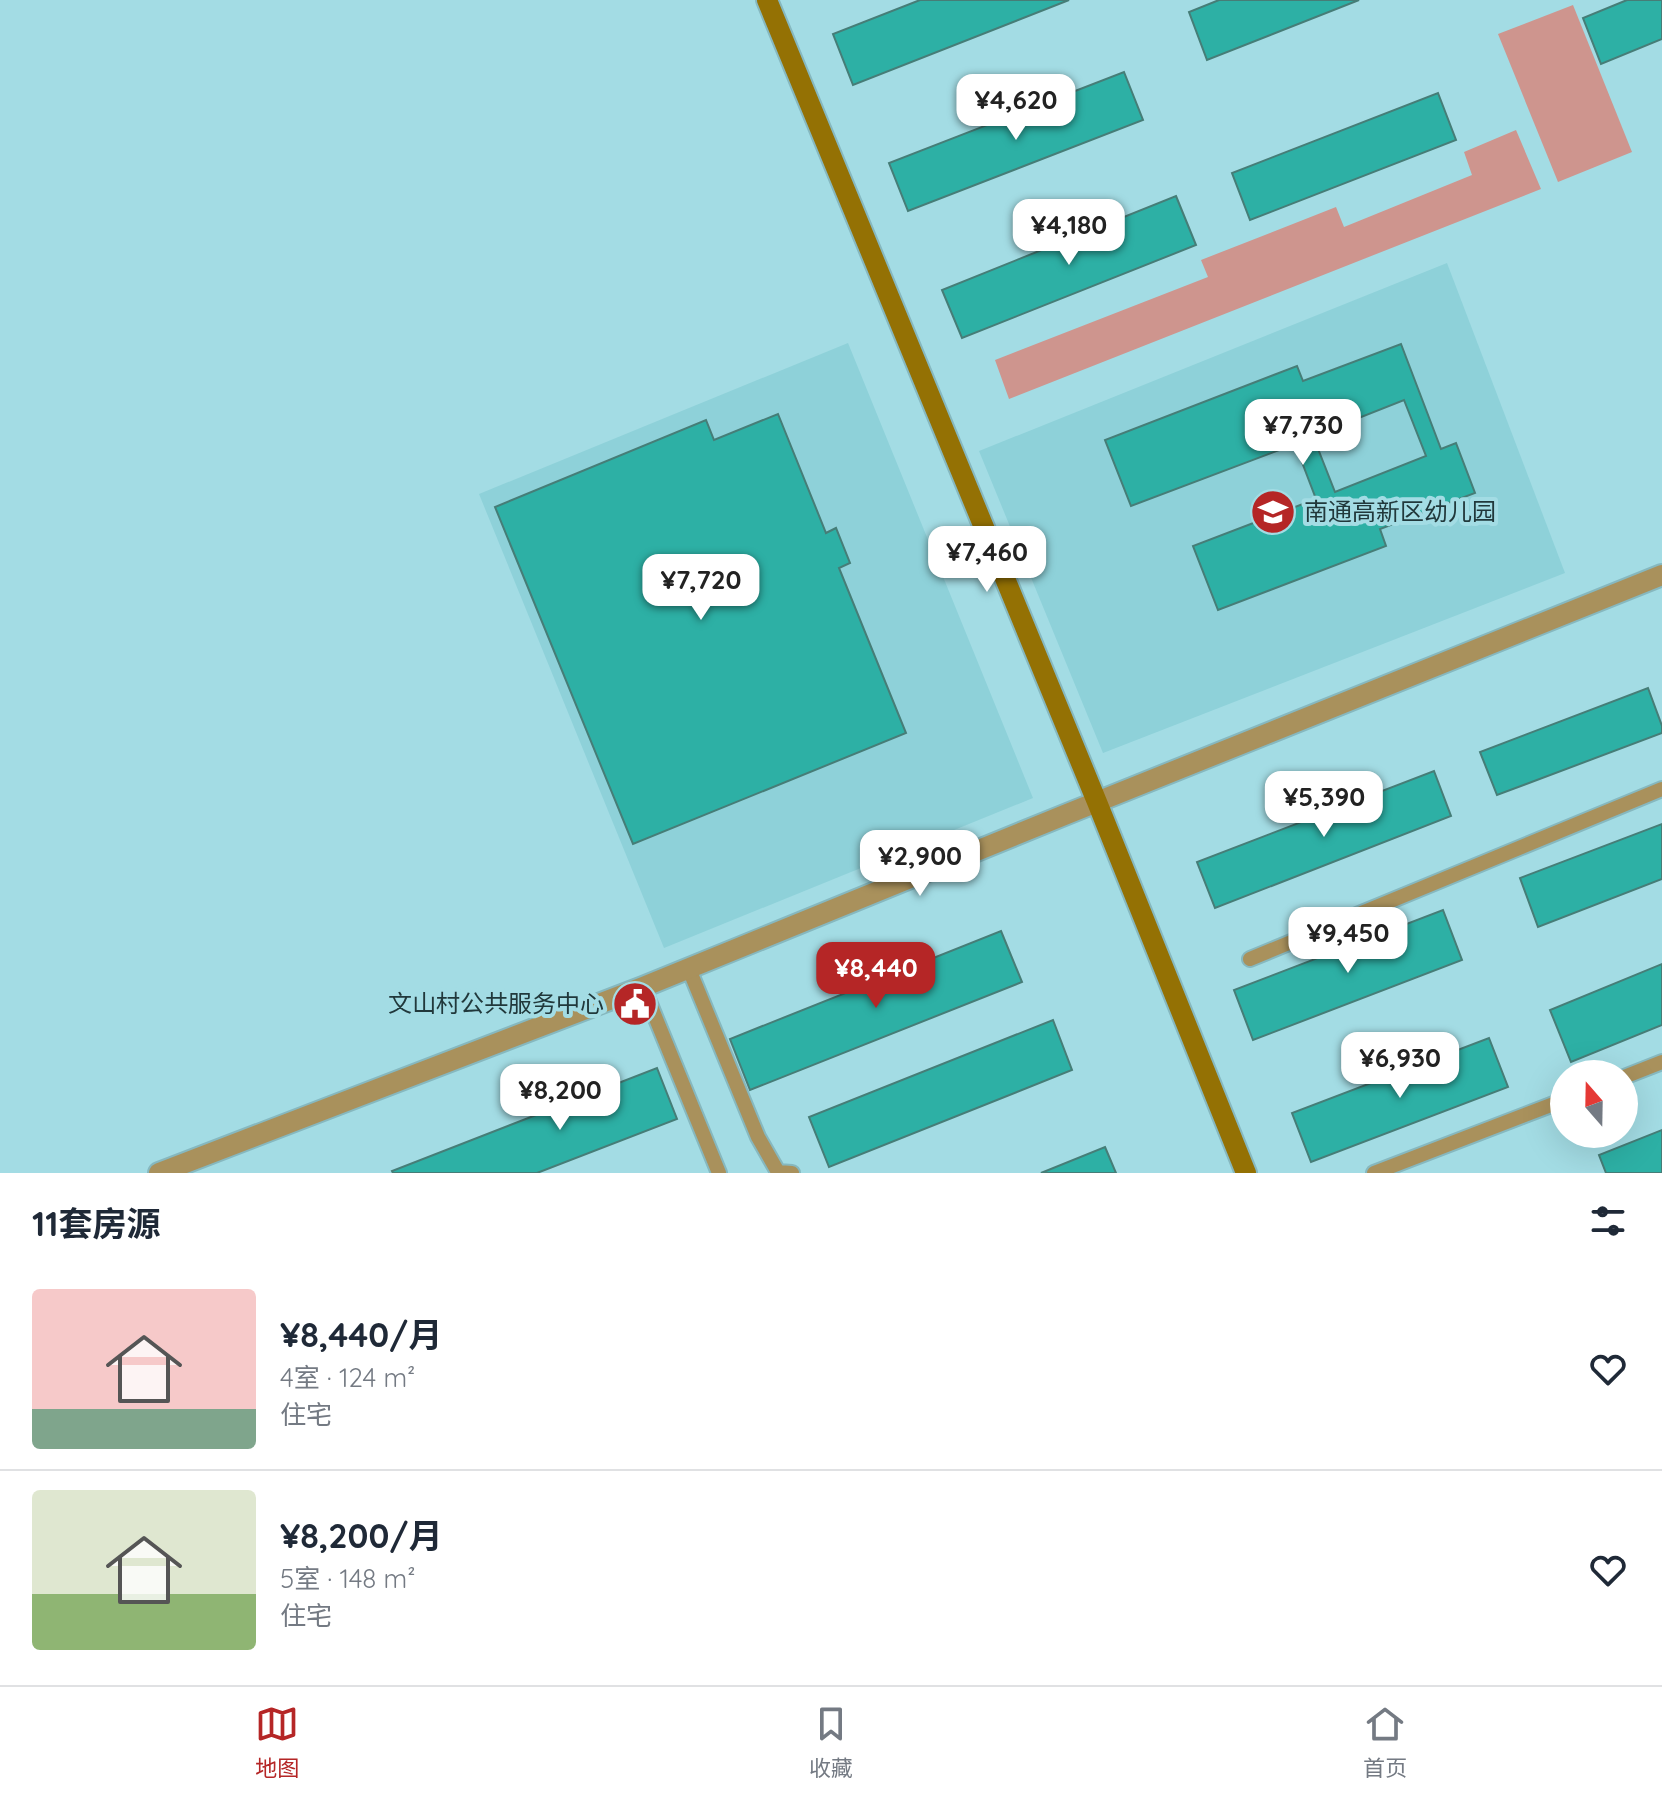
<!DOCTYPE html>
<html lang="zh">
<meta charset="utf-8">
<style>
:root{--surface:#fff;--page:#f2f2f3;--text:#1f2937;--muted:#747a83;--line:#e0e1e3;--accent:#b52626}
body{margin:0;font-family:Quicksand,"Noto Sans SC",sans-serif;background:var(--page);color:var(--text);height:100vh;display:flex;flex-direction:column;font-size:30px;white-space:nowrap}
*{box-sizing:border-box;margin:0}
p{font-size:26px;color:var(--muted)}
.icon{flex:none;width:44px;height:44px;fill:none;stroke:currentColor;stroke-width:2;stroke-linecap:round;stroke-linejoin:round}
.map{position:relative;height:1173px;overflow:hidden}
.side{display:flex;flex-direction:column;background:var(--surface);flex:1}
.side>*{flex:none}
.needle{width:52px;rotate:340deg}
.controls{position:absolute;left:1550px;top:1060px;display:grid;gap:16px}
.controls a{display:grid;place-items:center;width:88px;height:88px;border-radius:50%;background:var(--surface);box-shadow:0 8px 32px #0002;font-size:40px}
.price{position:absolute;translate:-50% -68px;padding:0 18px;border-radius:16px;background:#fff;color:#222;font-size:26px;line-height:52px;filter:drop-shadow(0 2px 4px #0008)}
.price::after{content:'';position:absolute;left:50%;top:48px;width:24px;height:18px;margin-left:-12px;background:inherit;clip-path:polygon(0 0,100% 0,50% 100%)}
.price.current{background:var(--accent);color:#fff}
ul{padding:0;list-style:none}
li{display:flex;align-items:center;gap:24px;height:200px;padding:0 32px}
li+li{border-top:2px solid var(--line)}
li span{display:grid;place-items:center;flex:none;width:224px;height:160px;border-radius:8px;color:#555}
li>.icon{margin-inline-start:auto}
span .icon{width:96px;height:96px;fill:#fffc;stroke-width:1}
li b{font-size:34px}
h2{display:flex;justify-content:space-between;align-items:center;height:96px;padding:0 32px;font-size:34px}
.dock{display:flex;justify-content:space-around;align-items:center;height:112px;border-top:2px solid var(--line);background:var(--surface);font-size:22px;color:var(--muted)}
.dock a{display:grid;justify-items:center;gap:4px}
.dock .current{color:var(--accent)}
.map>svg:first-child{display:block}
.built{fill:#8ed1d9}
.green{fill:#ce958e}
.building{fill:#2db0a5;stroke:#467d77;stroke-width:2;fill-rule:evenodd}
.lines{fill:none;stroke-linecap:round;stroke-linejoin:round}
.lane-casing{stroke:#86b8bf;stroke-width:18}
.street-casing{stroke:#86b8bf;stroke-width:24}
.secondary-casing{stroke:#86b8bf;stroke-width:24}
.lane{stroke:#a9915c;stroke-width:14}
.street{stroke:#a9915c;stroke-width:20}
.secondary{stroke:#947104;stroke-width:20}
.labels{text-anchor:middle;stroke-width:8;stroke-linejoin:round;paint-order:stroke}
.poi-label{font-size:24px;fill:#21383b;stroke:#a3dce4;text-anchor:start}
</style>
<div class="map">
<svg width="1662" height="1173" viewBox="0 0 1662 1173">
<rect width="100%" height="100%" fill="#a3dce4"/>
<g class="built">
<path d="M1447,263L1565,573L1103,753L979,451Z"/>
<path d="M848,343L1033,798L664,948L479,494Z"/>
</g>
<g class="green">
<path d="M1573,5L1632,152L1558,182L1498,34Z"/>
<path d="M1516,130L1541,189L1009,399L995,360L1208,277L1201,260L1336,207L1344,227L1472,175L1464,152Z"/>
</g>
<g class="building">
<path d="M920,0H1069L853,85L833,34Z"/>
<path d="M1219,0H1359L1207,60L1189,12Z"/>
<path d="M1627,0H1662V39L1601,64L1583,18Z"/>
<path d="M1124,72L1143,120L908,211L889,163Z"/>
<path d="M1438,93L1456,140L1250,220L1232,173Z"/>
<path d="M1176,196L1196,245L962,338L942,290Z"/>
<path d="M1401,344L1441,449L1456,443L1475,493L1380,529L1386,546L1218,610L1193,546L1316,499L1295,444L1131,506L1105,440L1297,366L1303,381ZM1404,400L1426,456L1335,492L1313,436Z"/>
<path d="M778,414L826,533L836,528L850,563L839,568L906,733L633,844L495,507L706,420L714,440Z"/>
<path d="M1648,688L1662,726V733L1497,795L1480,752Z"/>
<path d="M1434,771L1451,816L1215,908L1197,862Z"/>
<path d="M1662,824V879L1538,927L1520,878Z"/>
<path d="M1443,910L1462,960L1253,1040L1234,990Z"/>
<path d="M1001,931L1022,982L750,1090L730,1039Z"/>
<path d="M1662,964V1025L1571,1062L1550,1010Z"/>
<path d="M1053,1020L1072,1070L829,1167L809,1117Z"/>
<path d="M1489,1038L1508,1087L1311,1162L1292,1113Z"/>
<path d="M657,1068L677,1119L537,1173H393L392,1171Z"/>
<path d="M1662,1130V1173H1606L1599,1155Z"/>
<path d="M1105,1147L1116,1173H1041Z"/>
</g>
<g class="lines">
<g class="lane-casing">
<g id="lane">
<path d="M1250,959L1662,789"/>
<path d="M689,969L758,1137L778,1172L792,1173"/>
<path d="M643,987L719,1173"/>
<path d="M1624,1077L1662,1062"/>
<path d="M1374,1173L1564,1100"/>
</g>
</g>
<g class="street-casing">
<path id="street" d="M159,1173L643,987L1067,814L1662,575"/>
</g>
<g class="secondary-casing">
<path id="secondary" d="M767,0L1097,802L1246,1173"/>
</g>
<use href="#lane" class="lane"/>
<use href="#street" class="street"/>
<use href="#secondary" class="secondary"/>
</g>
<defs>
<g id="school-disc" transform="scale(2.3)"><circle r="9.5" fill="#b52626" stroke="#a3dce4"/><path d="M0-5L7-2L0 1L-7-2ZM-4 1L0 2.5L4 1V4Q0 6-4 4Z" fill="#fff"/></g>
<g id="civic-disc" transform="scale(2.3)"><circle r="9.5" fill="#b52626" stroke="#a3dce4"/><path d="M-.6-6.5H3V-4.5H.6V-3L4-1V1h2V6H-6V1h2V-1L-.6-3ZM-1.2 2.5V6h2.4V2.5Z" fill="#fff"/></g>
</defs>
<g fill-rule="evenodd">
<use href="#school-disc" x="1273" y="512"/>
<use href="#civic-disc" x="635" y="1004"/>
</g>
<g class="labels">
<g class="poi-label">
<text x="1304" y="520">南通高新区幼儿园</text>
<text x="604" y="1012" text-anchor="end">文山村公共服务中心</text>
</g>
</g>
</svg>
<div class="controls">
<a><svg class="needle" viewBox="-14 -14 28 28"><path d="M0-13l5 13h-10z" fill="#e53935"/><path d="M0 13l5-13h-10z" fill="#747a83"/></svg></a>
</div>
<b class="price" style="left:1016px;top:142px">¥4,620</b>
<b class="price" style="left:1069px;top:267px">¥4,180</b>
<b class="price" style="left:1303px;top:467px">¥7,730</b>
<b class="price" style="left:987px;top:594px">¥7,460</b>
<b class="price" style="left:701px;top:622px">¥7,720</b>
<b class="price" style="left:1324px;top:839px">¥5,390</b>
<b class="price" style="left:920px;top:898px">¥2,900</b>
<b class="price" style="left:1348px;top:975px">¥9,450</b>
<b class="price current" style="left:876px;top:1010px">¥8,440</b>
<b class="price" style="left:1400px;top:1100px">¥6,930</b>
<b class="price" style="left:560px;top:1132px">¥8,200</b>
</div>
<section class="side">
<h2>11套房源<svg class="icon" aria-label="filters" viewBox="0 0 24 24"><path d="M4 7h16M4 17h16"/><circle cx="9" cy="7" r="2"/><circle cx="15" cy="17" r="2"/></svg></h2>
<ul>
<li><span style="background:linear-gradient(#f6c9c9 75%,#7fa58c 0)"><svg class="icon" aria-label="home" viewBox="0 0 24 24"><path d="M3 11l9-7 9 7M6 9v11h12V9"/></svg></span><div><b>¥8,440/月</b><p>4室 · 124 m²</p><p>住宅</p></div><svg class="icon" aria-label="heart" viewBox="0 0 24 24"><path d="M12 20l-8-8c-3-5 5-10 8-4 3-6 11-1 8 4z"/></svg></li>
<li><span style="background:linear-gradient(#dfe7d0 65%,#8fb573 0)"><svg class="icon" aria-label="home" viewBox="0 0 24 24"><path d="M3 11l9-7 9 7M6 9v11h12V9"/></svg></span><div><b>¥8,200/月</b><p>5室 · 148 m²</p><p>住宅</p></div><svg class="icon" aria-label="heart" viewBox="0 0 24 24"><path d="M12 20l-8-8c-3-5 5-10 8-4 3-6 11-1 8 4z"/></svg></li>
</ul>
</section>
<nav class="dock">
<a class="current"><svg class="icon" aria-label="map" viewBox="0 0 24 24"><path d="M3 6l6-2 6 2 6-2v14l-6 2-6-2-6 2zM9 4v14M15 6v14"/></svg>地图</a>
<a><svg class="icon" aria-label="saved" viewBox="0 0 24 24"><path d="M7 4h10v16l-5-4-5 4z"/></svg>收藏</a>
<a><svg class="icon" aria-label="home" viewBox="0 0 24 24"><path d="M3 11l9-7 9 7M6 9v11h12V9"/></svg>首页</a>
</nav>
